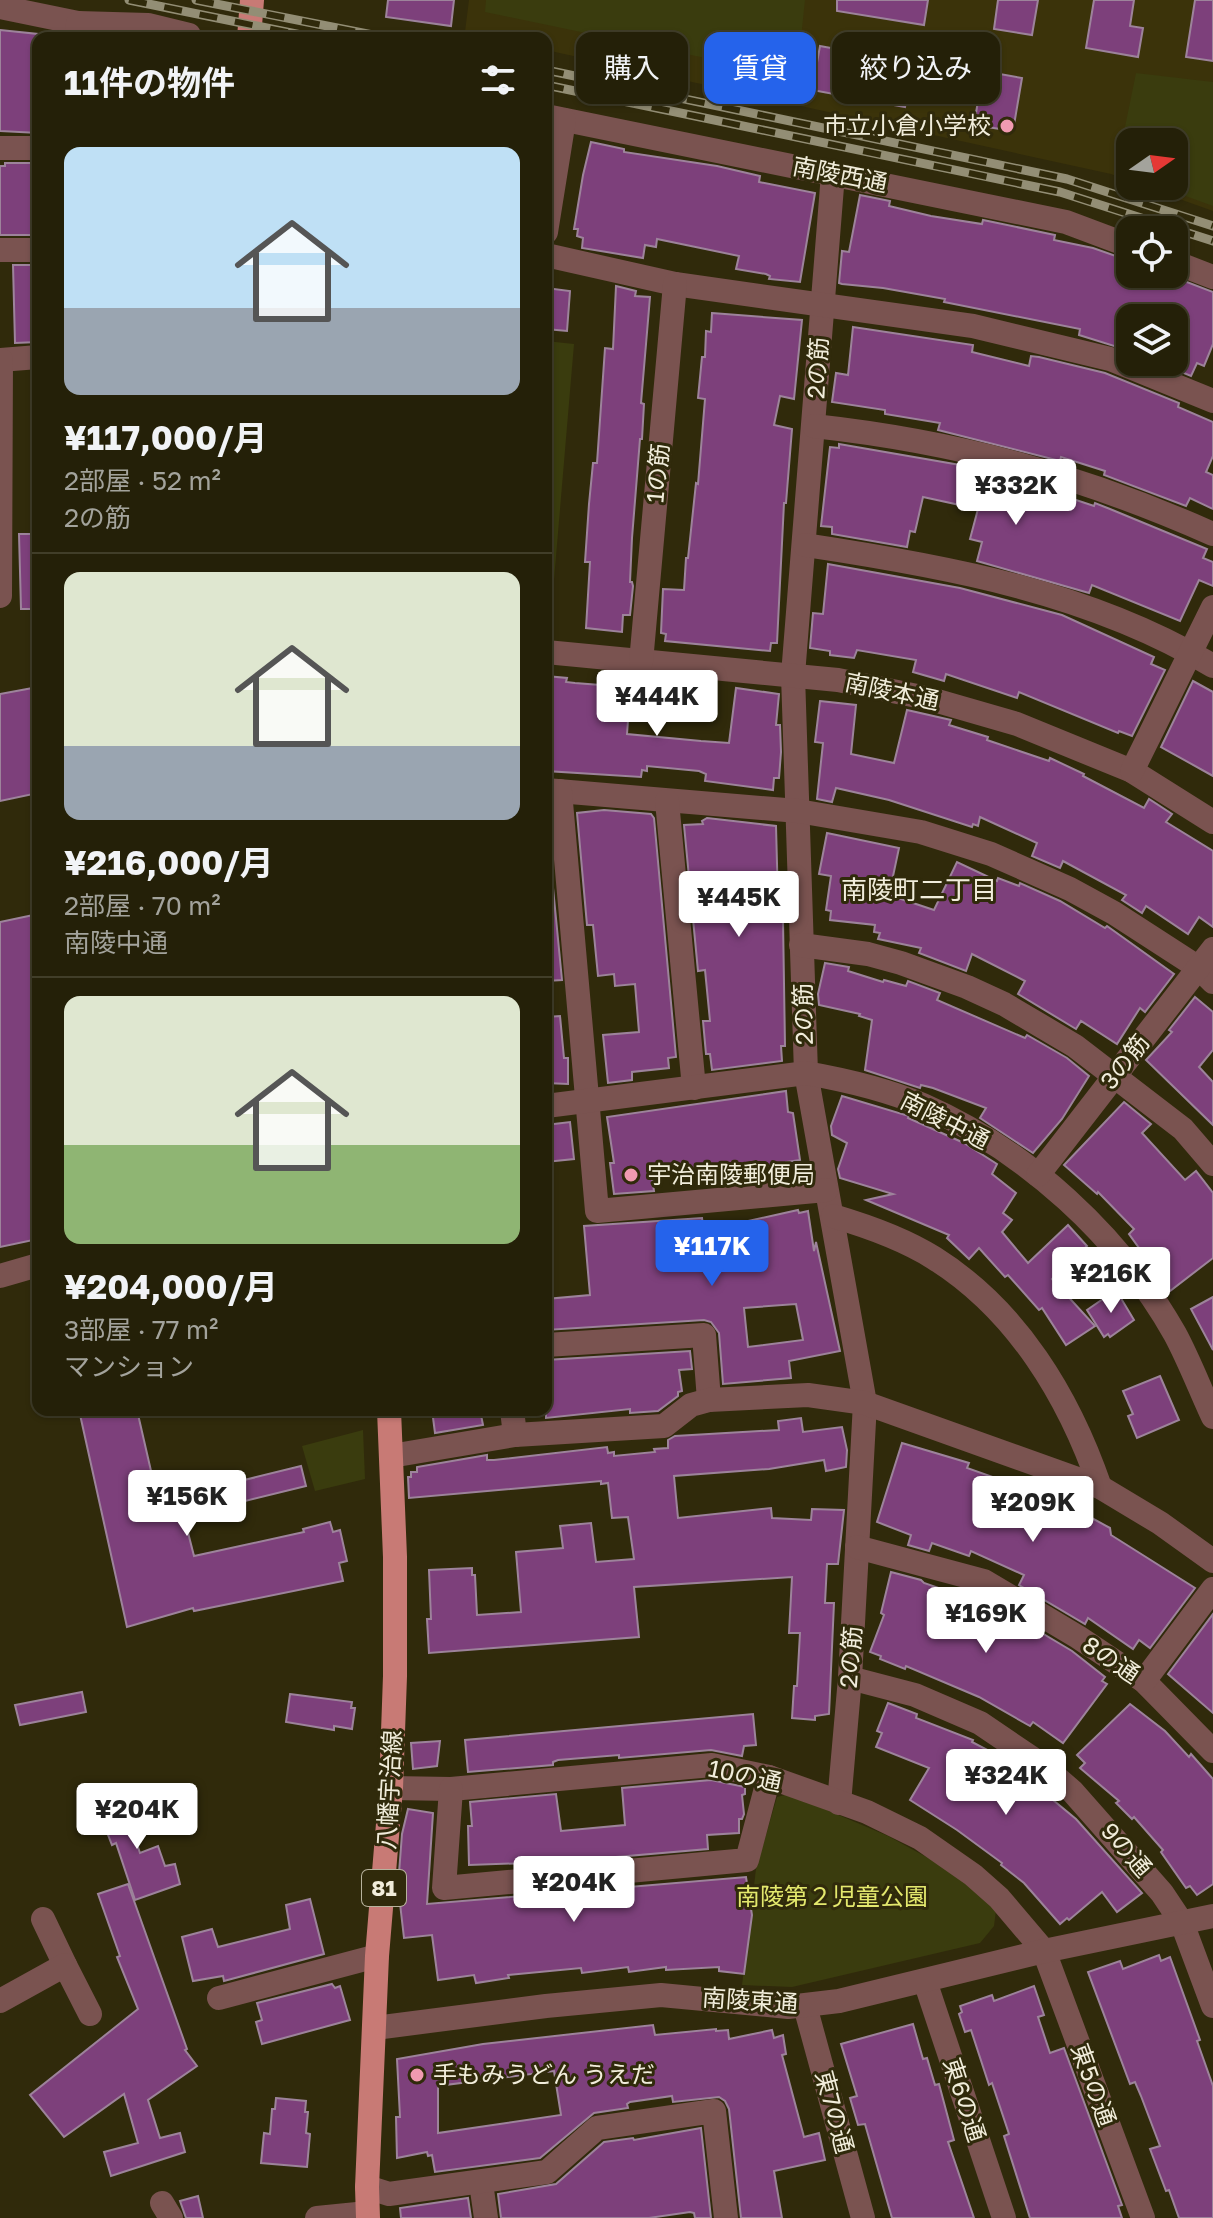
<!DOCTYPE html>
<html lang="ja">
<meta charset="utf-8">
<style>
:root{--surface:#242008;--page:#302d16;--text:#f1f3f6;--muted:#a3a39c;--line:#413e29;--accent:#2563eb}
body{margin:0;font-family:"Golos Text","Noto Sans JP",sans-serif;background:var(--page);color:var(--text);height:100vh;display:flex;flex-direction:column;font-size:30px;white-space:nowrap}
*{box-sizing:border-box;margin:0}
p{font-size:26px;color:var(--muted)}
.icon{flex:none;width:44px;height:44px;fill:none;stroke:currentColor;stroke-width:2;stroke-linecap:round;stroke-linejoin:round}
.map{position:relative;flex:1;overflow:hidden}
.details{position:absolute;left:32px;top:32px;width:520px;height:1384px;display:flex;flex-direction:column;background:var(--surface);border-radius:16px;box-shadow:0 2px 6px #0004,0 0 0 2px var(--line)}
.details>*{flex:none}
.guide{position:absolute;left:576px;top:32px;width:516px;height:72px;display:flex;gap:16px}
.needle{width:52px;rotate:76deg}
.fabs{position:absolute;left:1116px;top:128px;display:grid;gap:16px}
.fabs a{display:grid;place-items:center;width:72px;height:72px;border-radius:16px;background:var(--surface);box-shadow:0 2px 6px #0004,0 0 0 2px var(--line);font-size:40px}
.price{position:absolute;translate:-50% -68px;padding:0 18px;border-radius:8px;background:#fff;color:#222;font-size:26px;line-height:52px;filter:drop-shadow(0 2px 4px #0008)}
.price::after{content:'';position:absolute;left:50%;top:48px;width:24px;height:18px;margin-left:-12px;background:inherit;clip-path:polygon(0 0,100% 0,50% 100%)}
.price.selected{background:var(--accent);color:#fff}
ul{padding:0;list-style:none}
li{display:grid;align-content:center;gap:16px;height:424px;padding:0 32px}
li+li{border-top:2px solid var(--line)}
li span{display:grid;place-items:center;height:248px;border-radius:16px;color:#555}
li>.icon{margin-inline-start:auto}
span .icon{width:144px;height:144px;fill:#fffc;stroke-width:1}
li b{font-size:34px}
h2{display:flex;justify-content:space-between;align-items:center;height:96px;padding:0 32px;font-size:34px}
.pill{padding:0 28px;border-radius:16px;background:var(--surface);box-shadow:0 2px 6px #0004,0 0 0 2px var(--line);font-size:28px;line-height:72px}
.pill.selected{background:var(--accent);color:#fff}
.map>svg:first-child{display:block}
.built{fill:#3b330a}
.green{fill:#3a3c0e}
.building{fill:#7d407b;stroke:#9d839b;stroke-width:2;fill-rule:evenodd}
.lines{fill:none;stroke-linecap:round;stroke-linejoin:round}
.minor{stroke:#7a5350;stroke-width:24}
.major{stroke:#c87a75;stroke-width:24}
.rail-casing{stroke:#938e75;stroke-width:9}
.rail{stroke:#302a0b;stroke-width:6;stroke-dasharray:18;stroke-linecap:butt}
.poi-dot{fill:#f19ab1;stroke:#302a0b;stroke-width:3}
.labels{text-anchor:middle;stroke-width:6;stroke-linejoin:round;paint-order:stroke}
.shield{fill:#302a0b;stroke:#b7b29d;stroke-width:2}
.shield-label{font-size:22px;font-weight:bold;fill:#f1eddb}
.poi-label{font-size:24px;fill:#f1eddb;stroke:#302a0b;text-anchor:start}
.street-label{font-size:24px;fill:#f1eddb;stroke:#302a0b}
.park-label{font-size:24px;fill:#e3e86d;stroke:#302a0b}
.neighbourhood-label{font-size:26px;fill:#f1eddb;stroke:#302a0b}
</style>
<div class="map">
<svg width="1213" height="2218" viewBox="0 0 1213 2218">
<rect width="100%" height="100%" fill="#302a0b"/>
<path class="built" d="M469,0H1213V211L1143,186H1174V142H1130V181L1111,174L546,50V38H492L465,32Z"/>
<g class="green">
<path d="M486,0H805L797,77L485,12Z"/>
<path d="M1136,73L1213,82V206L1158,186H1174V142H1130V176L1116,171Z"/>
<path d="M546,341L574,344L550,627H546Z"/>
<path d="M363,1430L365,1479L315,1491L302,1446Z"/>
<path d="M789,1794L888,1836L950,1870L996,1910L994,1926L980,1943L792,1987L742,1985L756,1869L777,1797Z"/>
</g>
<g class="building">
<path d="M388,0H454L451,26L386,17Z"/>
<path d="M837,0H928L924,25L837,11Z"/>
<path d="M998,0H1038L1032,35L994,29Z"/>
<path d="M1094,0H1134L1130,26L1143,28L1138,57L1086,48Z"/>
<path d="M1195,0H1213V61L1186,57Z"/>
<path d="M0,30L38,34V133L0,131Z"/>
<path d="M820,46L913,63L905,107L812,90Z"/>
<path d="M983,71L1022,78L1013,131L974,125Z"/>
<path d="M591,142L624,149V152L717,166L760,176L759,182L815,193L800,282L769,279L770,276L766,274L736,269L739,256L657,239L656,247L645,245L643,258L582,248L583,238L577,236L578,229H574L583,175Z"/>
<path d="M5,163H37L38,235H0V166H5Z"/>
<path d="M860,195L890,201L889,206L931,216L982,224L983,220L1055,235L1054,240L1093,248L1130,261V274H1166L1213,292V344L1204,366L1197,363L1191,376L1157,362H1174V351L1188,318H1130V351L1079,335L1080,329L944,302L945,299L883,288L842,284L839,283L842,251L849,252Z"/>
<path d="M13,265H38V342L15,343Z"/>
<path d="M616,286L636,291L635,296L650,297L641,403L644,404L642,439H640L632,538L630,582H632L633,586L630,615H623L622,632L586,628L590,562H585L589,504L593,463H597L605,348L613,349Z"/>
<path d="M546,288L570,291L567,331L546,329Z"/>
<path d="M712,313L802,320L794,399L780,396L774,425L792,429L786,503H784L777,643H771L770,651L665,641L666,634L661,633L663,589L684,590L686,558H688L696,483L698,484L705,399L698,398L702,357H705L706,331L711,332Z"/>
<path d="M853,327L973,345L972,352L1029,366L1031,356L1039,357L1105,373L1179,403L1178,407L1213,422V456L1206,472L1213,475V509L1190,498L1186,506L1104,475L1105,471L1061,457L1060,461L938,430L940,423L885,414V410L832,402L836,373L848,375Z"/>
<path d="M839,444L966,466L1052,490V492L1094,506L1095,503L1110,509L1207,549L1203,558L1213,562V586L1199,580L1180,621L1092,585L1089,593L977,561L982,542L970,539L978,509L923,497L915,532L910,531L907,547L832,534V527L821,526L830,447L839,448Z"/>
<path d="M19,534H38V609H21Z"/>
<path d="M828,564L960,588L1062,615L1154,657L1151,664L1165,670L1132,736L1119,731L1118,733L1019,692L1017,698L946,674L944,681L913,672L916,660L857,650L854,658L830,655V651L810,648L813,613L823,614Z"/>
<path d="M546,676L567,678L566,682L575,683L626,687L625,706L629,707L627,734L701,741L729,743L736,688L779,694L776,725H780L781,752L779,778H774L773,790L705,781L706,774L699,771L647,766V771L642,770L641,777L546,771Z"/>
<path d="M1193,681L1213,692V776L1161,747Z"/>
<path d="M38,687V793L0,801V694Z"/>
<path d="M820,701L856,705L851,754L894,763L907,710L951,720L949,725L988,737L987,740L1049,761L1050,758L1084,774L1083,776L1144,808L1149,799L1172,814L1166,822L1213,851V927L1199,917L1188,934L1146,906L1142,913L1122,900L1126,895L1063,861L1060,868L1032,856L1037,843L980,817L978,826L973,824L972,827L889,800L836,788L832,802L817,799L823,743L815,742Z"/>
<path d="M604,810L651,814L654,818L676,1057L668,1058L669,1068L632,1072V1080L608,1083L603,1035L639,1032L635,984L615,986L614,974L598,976L593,925H587L577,813Z"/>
<path d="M546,816L562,980L546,981Z"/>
<path d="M707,818L776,826L778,901H782L783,920L785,1046H781L782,1061L712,1070L710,1054H706L703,1021H710L705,970L698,971L684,825L703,824L702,821Z"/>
<path d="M827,833L899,848L889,895L934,910L957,862L997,881L998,878L1019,886L1020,883L1060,901L1105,928L1107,926L1174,974L1145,1012L1140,1008L1117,1044L1081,1021L1076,1029L1018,994L1025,981L972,954L966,971L919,953L921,948L878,939L880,933L874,932L875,925L830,920L831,911L826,910L831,876L819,874Z"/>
<path d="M38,914V1239L0,1247V922Z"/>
<path d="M825,963L849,967L848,971L883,982L884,980L906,986L908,981L940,993L937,1000L1025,1038L1027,1035L1067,1058L1089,1076L1062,1119L1033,1153L980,1118L986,1108L933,1088L921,1085L920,1088L865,1070L872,1020L859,1016L860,1014L819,1005L818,994Z"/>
<path d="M1195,997L1213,1012V1050L1199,1067L1213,1082V1125L1146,1060L1172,1032L1169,1030Z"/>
<path d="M560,1016L564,1058H568V1084L546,1083V1017Z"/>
<path d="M786,1091L788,1112L793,1113L800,1160L786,1162V1165L707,1175V1171L690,1172L689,1165L651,1171L654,1191L614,1194L610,1163H614L607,1117Z"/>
<path d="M842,1096L909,1116L908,1118L964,1143L997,1164L992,1174L1016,1193L1003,1213L1012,1220L1002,1232L1028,1263L1068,1225L1087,1246L1052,1279L1095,1326L1066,1345L1042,1308L1039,1310L1008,1275L1005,1277L979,1248L969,1259L947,1238L949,1235L866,1200L893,1194L840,1178L838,1169L847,1143L832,1135L831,1126Z"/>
<path d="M1124,1102L1151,1124L1142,1133L1185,1180L1196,1171L1213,1193V1258L1170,1291L1129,1234L1134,1229L1098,1192L1097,1194L1064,1165Z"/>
<path d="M570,1122L574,1159L546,1162V1125Z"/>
<path d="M798,1210L799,1213L808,1211L814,1251L816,1242L840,1351L789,1361L791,1378L723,1384L719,1333L711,1322L704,1320L546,1330V1299L590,1295L584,1226L702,1218L703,1225L707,1224V1230ZM796,1304L803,1340L748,1347L744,1308Z"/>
<path d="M1116,1290L1134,1320L1110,1337L1108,1334L1104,1337L1087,1310Z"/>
<path d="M1213,1297V1350L1191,1309Z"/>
<path d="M690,1351L692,1369L679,1370L682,1391L678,1392V1396L658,1411L630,1413V1409L546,1418V1360Z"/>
<path d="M1160,1376L1179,1420L1137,1438L1128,1416L1133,1414L1123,1391Z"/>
<path d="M79,1410H137L160,1510L181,1505L194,1556L304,1532L303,1529L330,1522L333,1532L340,1530L347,1561L339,1563L343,1581L194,1611L193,1608L127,1627Z"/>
<path d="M432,1410H480L483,1425L435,1433Z"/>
<path d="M801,1418L803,1432L842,1427L847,1450L846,1467L826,1471L824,1460L769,1469L674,1476L678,1518L771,1508L772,1518L811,1520L812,1509L844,1510L838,1564H827L825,1603H834L829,1714L815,1716V1720L792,1718L794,1686H797L800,1633H789L792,1577L634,1587L639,1637L429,1653L427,1619H431L429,1570L472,1568V1575H475L477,1615L521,1612L516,1552L563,1548L560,1526L591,1523L596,1562L634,1559L628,1517L612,1518L608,1483L601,1484V1481L409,1498L408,1477H411V1472H417V1467L487,1455V1460H494L607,1447L608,1453L614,1452V1456L655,1452L654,1449L668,1448V1440L675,1436L779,1430L778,1421Z"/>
<path d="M902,1443L969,1463L967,1468L1015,1485L1088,1519L1090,1517L1110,1528L1111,1535L1195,1588L1150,1648L1139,1640L1133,1649L1088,1618L1085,1624L1019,1585L1024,1575L971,1551L969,1556L932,1543L929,1551L908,1545L911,1535L877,1522Z"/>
<path d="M301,1466L306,1486L233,1504L228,1484Z"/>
<path d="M891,1572L921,1580L924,1583L1005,1611L1072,1651L1105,1677L1102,1681L1107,1684L1063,1743L1033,1722L1030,1726L979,1697L906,1666L905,1669L880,1659L881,1656L870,1652L884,1615L881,1613Z"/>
<path d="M1213,1614V1713L1168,1674Z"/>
<path d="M82,1692L86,1712L20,1725L15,1705Z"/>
<path d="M290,1694L352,1702L351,1708H355L352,1729L334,1726V1730L286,1722Z"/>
<path d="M888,1703L917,1714L916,1718L973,1740L972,1742L1001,1757L1076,1819L1142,1893L1117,1912L1102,1892L1069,1920L1067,1918L1060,1924L1024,1883L1001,1865L1002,1863L957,1830L910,1800L929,1768L876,1747L882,1733L877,1731Z"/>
<path d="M1130,1704L1165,1731L1189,1757L1191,1754L1213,1779V1884L1197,1895L1190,1886L1186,1888L1161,1852L1163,1850L1134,1817L1132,1819L1116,1803L1119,1801L1080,1768L1085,1763L1077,1755Z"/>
<path d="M753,1714L756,1745L744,1746L742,1756L711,1750L619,1758V1755L558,1760L553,1762V1765L468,1772L465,1740Z"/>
<path d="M440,1741L437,1766L413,1769L411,1743Z"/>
<path d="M711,1780L745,1787V1794L742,1795L744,1814L742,1819H739V1833L707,1835L708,1849L558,1862L469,1865L468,1826H472L470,1802L556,1794L561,1831L625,1825L622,1788Z"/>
<path d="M136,1795L142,1812L128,1818L140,1853L158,1846L165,1866L175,1864L180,1884L135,1900L116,1843L112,1845L98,1809Z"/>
<path d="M408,1809L433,1813L427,1904L746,1877L752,1915L744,1974L719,1971V1967L666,1970V1967L629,1972L628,1967L582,1973L581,1968L508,1975L509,1978L476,1983L474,1975L438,1980L432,1935L404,1938L398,1886L402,1834Z"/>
<path d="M128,1884L187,2049L185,2050L197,2066L148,2100L160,2138L180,2133L185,2152L111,2176L104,2152L138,2143L124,2094L64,2137L30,2095L138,2009L117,1957L120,1956L98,1894Z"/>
<path d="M310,1899L324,1954L224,1981L223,1976L193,1981L182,1937L212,1929L218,1947L290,1929L286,1905Z"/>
<path d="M1159,1955L1161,1961L1170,1957L1200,2040L1197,2041L1213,2086V2218H1179L1169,2190L1166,2191L1150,2149L1160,2146L1141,2096L1135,2082L1130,2084L1088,1972L1120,1961L1123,1969Z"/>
<path d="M332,1984L335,1988L340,1986L350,2020L262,2044L256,2022L262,2020L257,2003Z"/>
<path d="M1034,1986L1044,2015L1038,2017L1050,2053L1064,2048L1122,2205L1118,2206L1122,2218H1030L1004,2136L1009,2134L992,2083L989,2085L971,2030L965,2032L959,2014L962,2012L960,2006L992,1995L994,2001Z"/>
<path d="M913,2024L923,2059L927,2058L935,2085L939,2084L954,2140L948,2142L974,2218H892L865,2124L858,2125L850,2098L857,2096L841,2044Z"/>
<path d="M653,2025L655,2035L716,2029V2031L728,2030L729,2039L772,2030L774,2038L783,2035L786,2054L782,2055L804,2137L819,2133L825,2160L774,2171L782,2218H741L729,2109L725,2101L719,2097L673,2102L672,2096L630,2102L627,2104L628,2108L594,2113L540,2158L435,2172L432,2155L428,2156L427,2152L397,2158L396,2117H400L397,2059L483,2044ZM554,2071L561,2115L438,2133V2086Z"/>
<path d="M276,2098L306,2101L305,2112H308L306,2133L310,2134L307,2167L261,2163L264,2133L270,2134L272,2109H275Z"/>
<path d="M701,2128L711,2218H695L694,2213L690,2212L649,2218H501L498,2194L556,2184L604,2142L633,2138L634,2140Z"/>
<path d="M198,2196L203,2218H186L180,2201Z"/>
<path d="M468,2198L471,2218H401L400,2208Z"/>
</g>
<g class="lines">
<g class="minor">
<path d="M0,7L78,23"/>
<path d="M76,38L78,23L148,25L189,35L188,38"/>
<path d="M546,116L1066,222L1130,246"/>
<path d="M0,148H38"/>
<path d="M833,174L793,675L806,1073L865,1403L850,1678L839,1803"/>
<path d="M546,232L564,120"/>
<path d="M0,250H38"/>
<path d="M546,255L675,284L973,326L1110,359L1213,401"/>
<path d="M1174,262L1213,277"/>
<path d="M0,360L38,357"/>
<path d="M814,426C959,442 1080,475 1213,534"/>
<path d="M805,545C945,566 1090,592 1213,666"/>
<path d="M0,596L1,360"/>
<path d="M546,652L838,680L927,698L1017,724L1132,771L1213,822"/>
<path d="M641,662L675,284"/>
<path d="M1132,771L1213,607"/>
<path d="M546,790L798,811L921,832L991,854L1070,889L1114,913L1199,968L1213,982"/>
<path d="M560,791L597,1211L826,1190"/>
<path d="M667,801L694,1088"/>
<path d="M801,945L868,954L901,963L967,987L1004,1004L1075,1046L1183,1129L1213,1164"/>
<path d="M546,1106L806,1073C846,1080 885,1089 923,1105C1027,1151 1119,1235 1175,1334C1189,1360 1200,1389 1213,1417"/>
<path d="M1038,1175L1213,949"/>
<path d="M833,1216C867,1226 904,1239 934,1258C1017,1310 1069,1397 1100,1487"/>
<path d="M0,1276L38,1265"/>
<path d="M546,1345L704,1335L709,1400"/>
<path d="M512,1410L515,1435"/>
<path d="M391,1456L515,1435L664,1426L691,1405L709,1400L808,1395L865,1403L1100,1487L1160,1523L1213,1561"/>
<path d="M857,1547L984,1581L1078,1637L1144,1681L1213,1751"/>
<path d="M850,1678L915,1695L980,1723L1042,1765L1072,1791L1162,1893L1182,1923L1213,2006"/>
<path d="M1144,1681L1213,1589"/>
<path d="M391,1788L451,1789L712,1765L769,1777L867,1812L920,1838L973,1875L999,1898L1044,1951L1143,2218"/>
<path d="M451,1789L444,1888L747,1860L769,1777"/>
<path d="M43,1919L65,1965"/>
<path d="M925,1981L1004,2218"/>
<path d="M219,1998L377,1956"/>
<path d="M0,2001L65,1965L90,2014"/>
<path d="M805,2006L863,2218"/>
<path d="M375,2028L546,2006L661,1995L788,2007L839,2001L1044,1951L1213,1916"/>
<path d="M481,2183L486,2218"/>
<path d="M367,2187L389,2194L547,2172L597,2128L714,2111L726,2218"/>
<path d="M162,2203L171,2218"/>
<path d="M317,2218L367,2213"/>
</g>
<g class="major">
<path d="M249,38L252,0"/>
<path d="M368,2218L367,2187L377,1956L391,1788L395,1676V1557L389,1410"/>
</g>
<g class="rail-casing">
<g id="rail">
<path d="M129,0L316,38"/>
<path d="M196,0L388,38"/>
<path d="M546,70L1067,179L1213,226"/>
<path d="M546,85L1060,192L1213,241"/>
</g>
</g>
<use href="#rail" class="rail"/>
</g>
<g class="poi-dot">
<circle cx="1007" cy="126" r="8"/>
<circle cx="631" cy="1175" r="8"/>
<circle cx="417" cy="2075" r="8"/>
</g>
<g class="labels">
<rect class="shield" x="362" y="1870" width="44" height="36" rx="6"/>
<g class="shield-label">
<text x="384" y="1896">81</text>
</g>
<g class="poi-label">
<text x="991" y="134" text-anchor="end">市立小倉小学校</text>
<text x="647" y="1183">宇治南陵郵便局</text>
<text x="433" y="2083">手もみうどん うえだ</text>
</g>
<g class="street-label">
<text transform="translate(840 175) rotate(11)" y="8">南陵西通</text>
<text transform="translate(818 368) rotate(-87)" y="8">2の筋</text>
<text transform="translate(658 473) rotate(-85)" y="8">1の筋</text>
<text transform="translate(892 692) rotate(12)" y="8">南陵本通</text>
<text transform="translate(804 1014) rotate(-92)" y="8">2の筋</text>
<text transform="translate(1125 1062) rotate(-52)" y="8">3の筋</text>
<text transform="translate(945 1121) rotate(27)" y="8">南陵中通</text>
<text transform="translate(851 1657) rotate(-86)" y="8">2の筋</text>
<text transform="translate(1111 1660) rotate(34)" y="8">8の通</text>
<text transform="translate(745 1776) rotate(12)" y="8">10の通</text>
<text transform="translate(390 1790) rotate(-87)" y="8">八幡宇治線</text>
<text transform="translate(1126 1850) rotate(49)" y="8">9の通</text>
<text transform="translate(750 2001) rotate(4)" y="8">南陵東通</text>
<text transform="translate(1093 2085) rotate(70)" y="8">東5の通</text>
<text transform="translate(964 2100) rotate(72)" y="8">東6の通</text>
<text transform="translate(834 2112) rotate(75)" y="8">東7の通</text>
</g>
<g class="park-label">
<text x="832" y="1905">南陵第２児童公園</text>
</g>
<g class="neighbourhood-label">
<text x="919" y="899">南陵町二丁目</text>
</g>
</g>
</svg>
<div class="fabs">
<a><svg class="needle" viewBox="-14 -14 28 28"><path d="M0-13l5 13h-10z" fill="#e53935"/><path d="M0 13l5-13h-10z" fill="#a3a39c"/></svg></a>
<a><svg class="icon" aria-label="locate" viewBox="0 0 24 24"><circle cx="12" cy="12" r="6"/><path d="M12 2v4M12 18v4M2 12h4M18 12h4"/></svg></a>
<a><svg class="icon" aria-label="layers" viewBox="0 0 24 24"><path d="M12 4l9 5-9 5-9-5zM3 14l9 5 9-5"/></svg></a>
</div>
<b class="price" style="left:1016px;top:527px">¥332K</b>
<b class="price" style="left:657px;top:738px">¥444K</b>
<b class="price" style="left:739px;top:939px">¥445K</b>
<b class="price selected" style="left:712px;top:1288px">¥117K</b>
<b class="price" style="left:1111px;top:1315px">¥216K</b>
<b class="price" style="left:187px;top:1538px">¥156K</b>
<b class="price" style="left:1033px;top:1544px">¥209K</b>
<b class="price" style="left:986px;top:1655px">¥169K</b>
<b class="price" style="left:1006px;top:1817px">¥324K</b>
<b class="price" style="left:137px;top:1851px">¥204K</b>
<b class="price" style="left:574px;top:1924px">¥204K</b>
<div class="guide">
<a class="pill">購入</a>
<a class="pill selected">賃貸</a>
<a class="pill">絞り込み</a>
</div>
<section class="details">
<h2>11件の物件<svg class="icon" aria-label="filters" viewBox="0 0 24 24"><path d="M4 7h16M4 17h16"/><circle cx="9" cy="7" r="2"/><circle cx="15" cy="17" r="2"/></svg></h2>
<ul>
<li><span style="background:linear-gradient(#bfe0f5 65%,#9aa5b1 0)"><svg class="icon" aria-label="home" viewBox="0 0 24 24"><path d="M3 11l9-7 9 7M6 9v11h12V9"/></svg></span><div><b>¥117,000/月</b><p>2部屋 · 52 m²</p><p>2の筋</p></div></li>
<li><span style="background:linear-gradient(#dfe7d0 70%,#9aa5b1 0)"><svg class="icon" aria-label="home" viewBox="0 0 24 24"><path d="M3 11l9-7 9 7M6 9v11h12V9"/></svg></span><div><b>¥216,000/月</b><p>2部屋 · 70 m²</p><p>南陵中通</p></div></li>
<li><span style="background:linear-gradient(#dfe7d0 60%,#8fb573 0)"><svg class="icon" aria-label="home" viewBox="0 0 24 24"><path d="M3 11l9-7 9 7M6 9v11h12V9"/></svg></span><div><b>¥204,000/月</b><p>3部屋 · 77 m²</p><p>マンション</p></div></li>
</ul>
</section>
</div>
